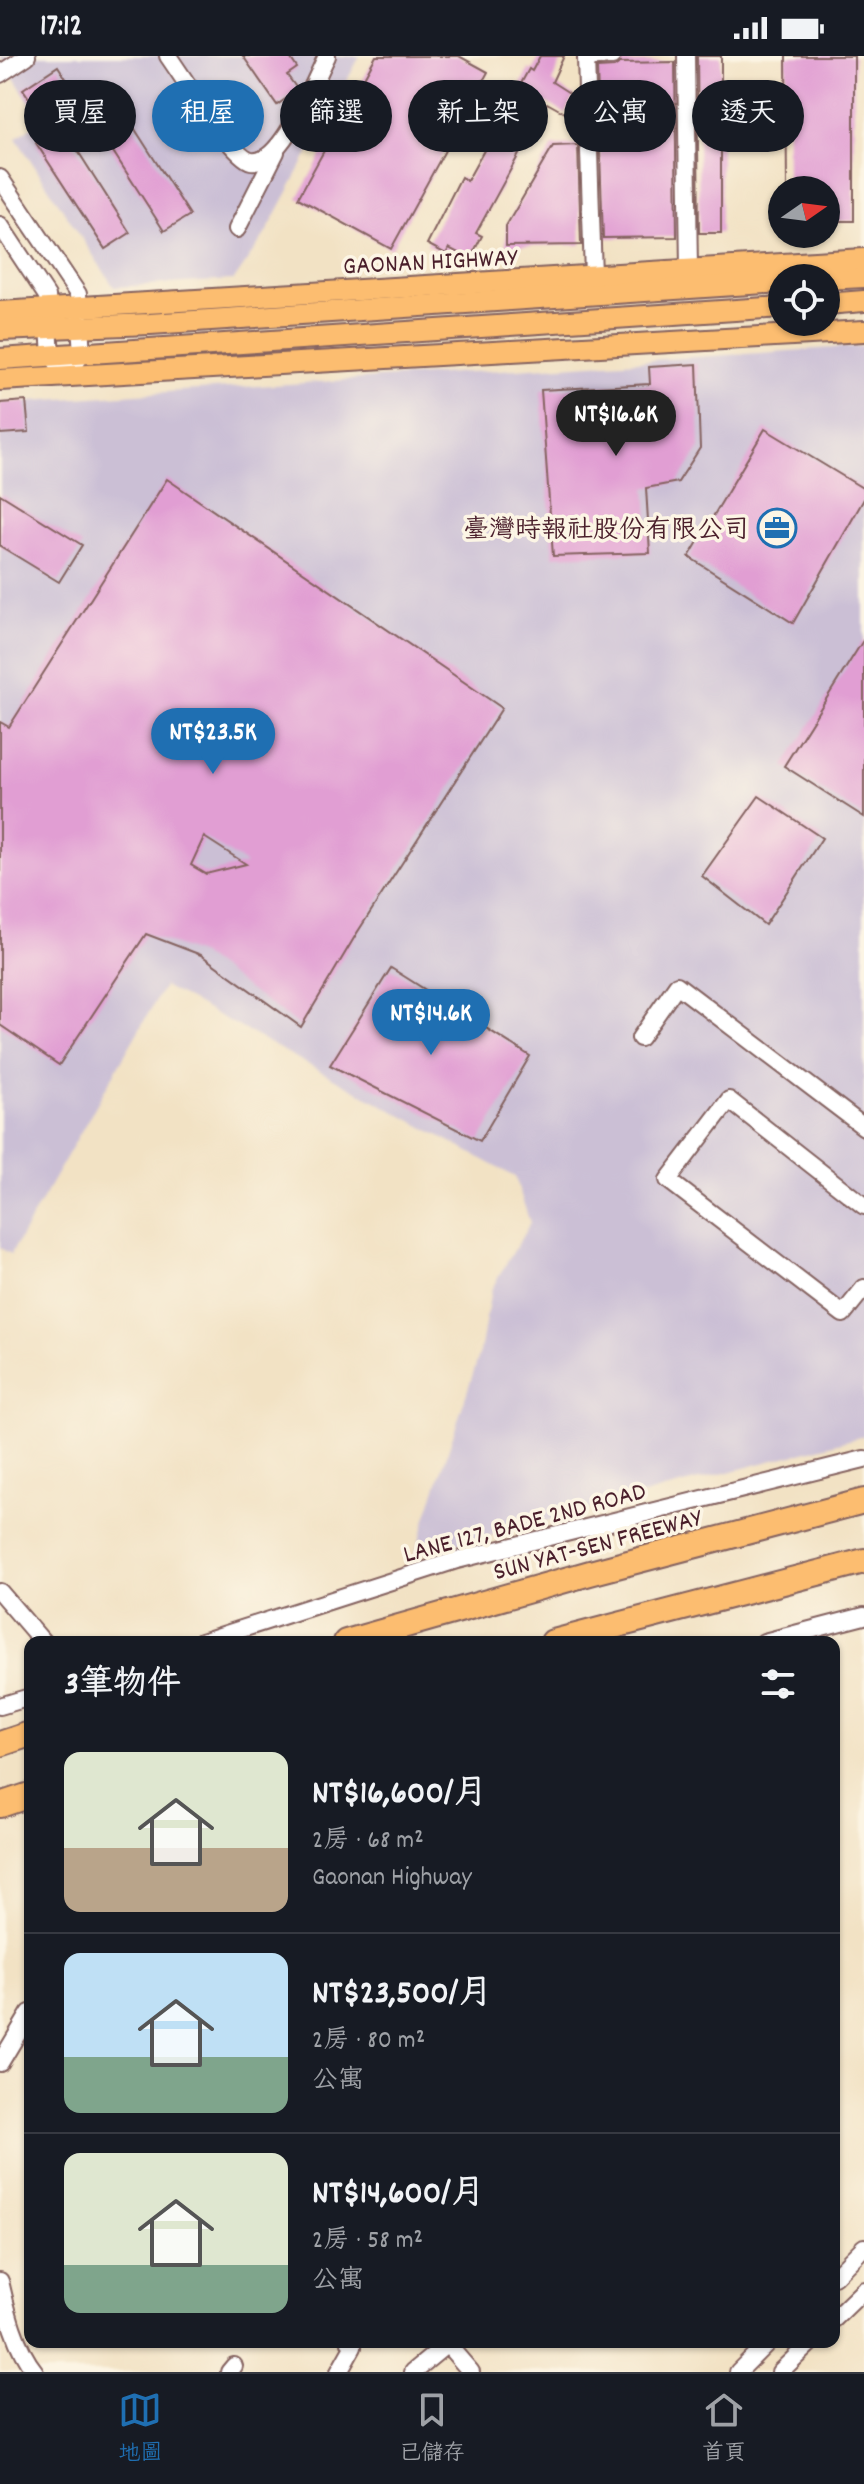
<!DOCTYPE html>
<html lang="zh-TW">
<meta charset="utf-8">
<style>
:root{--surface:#171b24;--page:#20242c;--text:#f1f3f6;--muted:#9ea1a6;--line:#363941;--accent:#1f6fb2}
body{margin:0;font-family:Dekko,"LXGW WenKai TC",sans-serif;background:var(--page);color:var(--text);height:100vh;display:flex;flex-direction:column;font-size:30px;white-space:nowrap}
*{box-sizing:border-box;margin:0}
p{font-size:26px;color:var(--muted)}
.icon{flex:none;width:44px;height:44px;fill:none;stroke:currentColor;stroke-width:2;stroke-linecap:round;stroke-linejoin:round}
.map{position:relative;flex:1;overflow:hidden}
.panel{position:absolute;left:24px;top:1580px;width:816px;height:712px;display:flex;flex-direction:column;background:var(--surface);border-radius:16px;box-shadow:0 2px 6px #0004}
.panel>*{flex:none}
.banner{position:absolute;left:24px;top:24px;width:816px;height:72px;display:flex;gap:16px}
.needle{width:52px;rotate:76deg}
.fabs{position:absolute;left:768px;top:120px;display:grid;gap:16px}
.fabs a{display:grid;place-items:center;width:72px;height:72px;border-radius:50%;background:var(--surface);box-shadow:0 2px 6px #0004;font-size:40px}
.price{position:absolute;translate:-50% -68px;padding:0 18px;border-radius:28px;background:var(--accent);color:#fff;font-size:26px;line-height:52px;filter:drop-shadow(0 2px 4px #0008)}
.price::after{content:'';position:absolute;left:50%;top:48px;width:24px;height:18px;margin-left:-12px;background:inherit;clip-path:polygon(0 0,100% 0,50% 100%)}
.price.selected{background:#222;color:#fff}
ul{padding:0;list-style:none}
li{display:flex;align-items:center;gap:24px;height:200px;padding:0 40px}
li+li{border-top:2px solid var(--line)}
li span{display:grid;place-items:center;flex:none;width:224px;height:160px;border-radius:16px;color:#555}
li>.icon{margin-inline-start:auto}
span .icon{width:96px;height:96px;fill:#fffc;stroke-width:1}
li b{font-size:34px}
h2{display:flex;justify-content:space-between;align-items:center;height:96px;padding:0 40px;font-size:34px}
.chip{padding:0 28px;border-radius:36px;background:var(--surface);box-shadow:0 2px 6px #0004;font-size:28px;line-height:72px}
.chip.selected{background:var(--accent);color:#fff}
.status{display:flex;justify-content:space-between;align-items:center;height:56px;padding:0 40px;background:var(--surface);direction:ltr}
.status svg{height:22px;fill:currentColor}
.tab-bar{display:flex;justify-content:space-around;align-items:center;height:112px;border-top:2px solid var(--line);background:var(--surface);font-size:22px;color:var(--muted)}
.tab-bar a{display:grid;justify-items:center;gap:4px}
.tab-bar .selected{color:var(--accent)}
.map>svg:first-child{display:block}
.industrial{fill:#cbbfd5}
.building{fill:#e19ed3;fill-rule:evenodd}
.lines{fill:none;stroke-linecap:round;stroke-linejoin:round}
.minor-casing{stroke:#856361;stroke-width:20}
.major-casing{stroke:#856361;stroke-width:24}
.highway-casing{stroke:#856361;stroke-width:28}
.minor{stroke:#fff;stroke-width:16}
.major{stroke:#fcbd6f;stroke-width:20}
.highway{stroke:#fcbd6f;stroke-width:24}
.labels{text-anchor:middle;stroke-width:7;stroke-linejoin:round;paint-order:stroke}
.street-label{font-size:26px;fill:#4a1f2b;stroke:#fcf5e5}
.poi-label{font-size:26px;fill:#4a1f2b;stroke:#fcf5e5;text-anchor:end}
</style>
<div class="status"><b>17:12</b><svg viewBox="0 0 49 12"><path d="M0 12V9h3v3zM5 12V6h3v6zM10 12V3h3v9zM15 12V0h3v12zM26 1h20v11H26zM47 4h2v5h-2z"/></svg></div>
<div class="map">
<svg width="864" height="2316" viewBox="0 0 864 2316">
<rect width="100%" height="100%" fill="#fcf5e5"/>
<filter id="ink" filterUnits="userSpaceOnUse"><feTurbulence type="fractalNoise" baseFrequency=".0125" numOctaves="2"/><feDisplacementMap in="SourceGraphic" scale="16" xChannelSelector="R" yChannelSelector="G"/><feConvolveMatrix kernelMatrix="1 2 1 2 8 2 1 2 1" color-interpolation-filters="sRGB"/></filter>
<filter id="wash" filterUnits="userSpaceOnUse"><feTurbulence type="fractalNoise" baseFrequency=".006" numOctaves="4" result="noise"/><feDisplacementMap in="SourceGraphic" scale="32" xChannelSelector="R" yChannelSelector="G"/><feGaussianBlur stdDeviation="1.8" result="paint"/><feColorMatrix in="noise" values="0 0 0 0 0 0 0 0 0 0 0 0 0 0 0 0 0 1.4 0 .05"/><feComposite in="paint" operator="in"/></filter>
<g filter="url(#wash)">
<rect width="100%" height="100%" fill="#f2e2c4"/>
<g class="industrial">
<path d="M0,0H360L266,177L234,224L114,231L16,82L41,64Z"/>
<path d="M864,290V1380L414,1500L480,1296L491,1234L530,1167L515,1121L164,930L11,1198L0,1192V347Z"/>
</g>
<g id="blocks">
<g class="building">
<path d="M243,0H289L297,12L287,19L298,34L277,49Z"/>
<path d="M376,0H459L488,16L391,193L298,142Z"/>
<path d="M540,0H564L552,26L574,40L565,57L547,47L476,177L482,180L470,203L449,192L446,198L427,188L461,121L467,125L529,13L532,15Z"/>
<path d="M697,0H721V177H699Z"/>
<path d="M786,0H854V165H826V134H787Z"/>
<path d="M675,6L677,181L603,182L597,12L614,11L620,7Z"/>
<path d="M58,10L79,43L45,66L23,33Z"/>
<path d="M122,53L190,159L164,175L96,69Z"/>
<path d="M62,70L130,177L105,193L36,87Z"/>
<path d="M578,89L581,189L506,190V170L553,90Z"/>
<path d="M697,308L700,392L678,426L646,432L650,497L553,500L541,334L650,328L649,311Z"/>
<path d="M26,345L29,376L0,378V347Z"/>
<path d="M765,373L864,433V443L793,567L689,501Z"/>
<path d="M167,423L502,652L357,877L301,971L201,899L146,878L59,1009L0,969V666L9,671ZM204,781L246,808L206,818L191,809Z"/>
<path d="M0,438L82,489L59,526L0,490Z"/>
<path d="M864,583V761L784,710Z"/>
<path d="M759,740L822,782L765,869L702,820Z"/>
<path d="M391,912L530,1000L480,1085L330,1009Z"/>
</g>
</g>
</g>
<g filter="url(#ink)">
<use href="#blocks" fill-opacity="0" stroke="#856361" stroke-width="2"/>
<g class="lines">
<g class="minor-casing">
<g id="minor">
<path d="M168,0C181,18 233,102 251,105C282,110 315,23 327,0"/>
<path d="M586,0V2L612,0"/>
<path d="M686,0L689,214"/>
<path d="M586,2L593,220"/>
<path d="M0,18L27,0"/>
<path d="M0,122L78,238L82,298L68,318L51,300L47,240L0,169"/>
<path d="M237,173L276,96"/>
<path d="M640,982L677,929L864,1071"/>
<path d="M864,1150L729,1044L668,1124L843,1258L864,1232"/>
<path d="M0,1536L43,1586"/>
<path d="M201,1586L457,1504L864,1403"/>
<path d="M764,1586L864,1560"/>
<path d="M0,1650L30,1641"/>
<path d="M0,2007L30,1957"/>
<path d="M834,2221L864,2191"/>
<path d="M0,2225C7,2256 15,2291 35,2316"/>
<path d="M834,2263L864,2234"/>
<path d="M229,2316L234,2310"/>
<path d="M339,2316L353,2291L350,2286"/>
<path d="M413,2316L447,2288L471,2316"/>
<path d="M738,2316L768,2286"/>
<path d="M780,2316L811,2286"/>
</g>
</g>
<g class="major-casing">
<g id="major">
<path d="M826,223L864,221"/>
<path d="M826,248L864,245"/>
<path d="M0,256L864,203"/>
<path d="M0,274L150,268L782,226"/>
<path d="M0,303L782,251"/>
<path d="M0,324L864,275"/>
</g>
</g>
<g class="highway-casing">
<g id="highway">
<path d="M346,1586L590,1517L864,1445"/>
<path d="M553,1586L864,1505"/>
<path d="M0,1688L30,1678"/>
<path d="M0,1749L30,1739"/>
</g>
</g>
<use href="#minor" class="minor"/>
<use href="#major" class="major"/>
<use href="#highway" class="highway"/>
</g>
</g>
<defs>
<g id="office-ring" transform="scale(2)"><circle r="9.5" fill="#fcf5e5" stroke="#1f6fb2" stroke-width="1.5"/><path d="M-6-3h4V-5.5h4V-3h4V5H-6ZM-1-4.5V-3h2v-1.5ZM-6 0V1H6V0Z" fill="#1f6fb2"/></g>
</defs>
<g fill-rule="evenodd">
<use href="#office-ring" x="777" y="472"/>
</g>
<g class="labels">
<g class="street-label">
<text transform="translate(430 204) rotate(-3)" y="9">GAONAN HIGHWAY</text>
<text transform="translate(524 1465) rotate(-15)" y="9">LANE 127, BADE 2ND ROAD</text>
<text transform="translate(597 1487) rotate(-15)" y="9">SUN YAT-SEN FREEWAY</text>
</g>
<g class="poi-label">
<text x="749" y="481">臺灣時報社股份有限公司</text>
</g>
</g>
</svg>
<div class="fabs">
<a><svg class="needle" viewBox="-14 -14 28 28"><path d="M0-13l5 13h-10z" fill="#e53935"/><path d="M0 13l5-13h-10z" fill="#9ea1a6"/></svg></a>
<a><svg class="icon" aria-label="locate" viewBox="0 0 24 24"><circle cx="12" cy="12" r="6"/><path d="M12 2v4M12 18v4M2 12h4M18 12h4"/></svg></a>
</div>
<b class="price selected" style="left:616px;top:402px">NT$16.6K</b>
<b class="price" style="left:213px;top:720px">NT$23.5K</b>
<b class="price" style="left:431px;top:1001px">NT$14.6K</b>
<div class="banner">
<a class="chip">買屋</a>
<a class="chip selected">租屋</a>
<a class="chip">篩選</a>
<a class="chip">新上架</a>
<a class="chip">公寓</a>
<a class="chip">透天</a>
</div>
<section class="panel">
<h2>3筆物件<svg class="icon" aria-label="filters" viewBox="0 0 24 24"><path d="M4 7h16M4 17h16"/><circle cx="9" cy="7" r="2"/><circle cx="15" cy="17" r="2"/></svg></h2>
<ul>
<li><span style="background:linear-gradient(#dfe7d0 60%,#b9a48a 0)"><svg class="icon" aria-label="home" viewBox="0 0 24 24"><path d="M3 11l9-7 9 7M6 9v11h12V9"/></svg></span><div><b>NT$16,600/月</b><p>2房 · 68 m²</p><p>Gaonan Highway</p></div></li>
<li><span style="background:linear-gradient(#bfe0f5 65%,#7fa58c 0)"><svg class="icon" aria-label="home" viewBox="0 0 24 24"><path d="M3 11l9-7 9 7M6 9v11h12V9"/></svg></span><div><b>NT$23,500/月</b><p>2房 · 80 m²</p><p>公寓</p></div></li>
<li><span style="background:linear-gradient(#dfe7d0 70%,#7fa58c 0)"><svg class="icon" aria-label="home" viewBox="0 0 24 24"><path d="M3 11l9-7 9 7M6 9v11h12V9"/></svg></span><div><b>NT$14,600/月</b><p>2房 · 58 m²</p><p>公寓</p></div></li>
</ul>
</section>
</div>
<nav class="tab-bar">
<a class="selected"><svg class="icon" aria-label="map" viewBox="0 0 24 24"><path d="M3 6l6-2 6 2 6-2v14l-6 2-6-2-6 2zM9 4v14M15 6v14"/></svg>地圖</a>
<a><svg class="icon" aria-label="saved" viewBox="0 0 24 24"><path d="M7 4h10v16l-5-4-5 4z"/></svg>已儲存</a>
<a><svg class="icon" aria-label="home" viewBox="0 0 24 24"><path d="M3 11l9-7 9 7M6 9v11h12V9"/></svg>首頁</a>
</nav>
